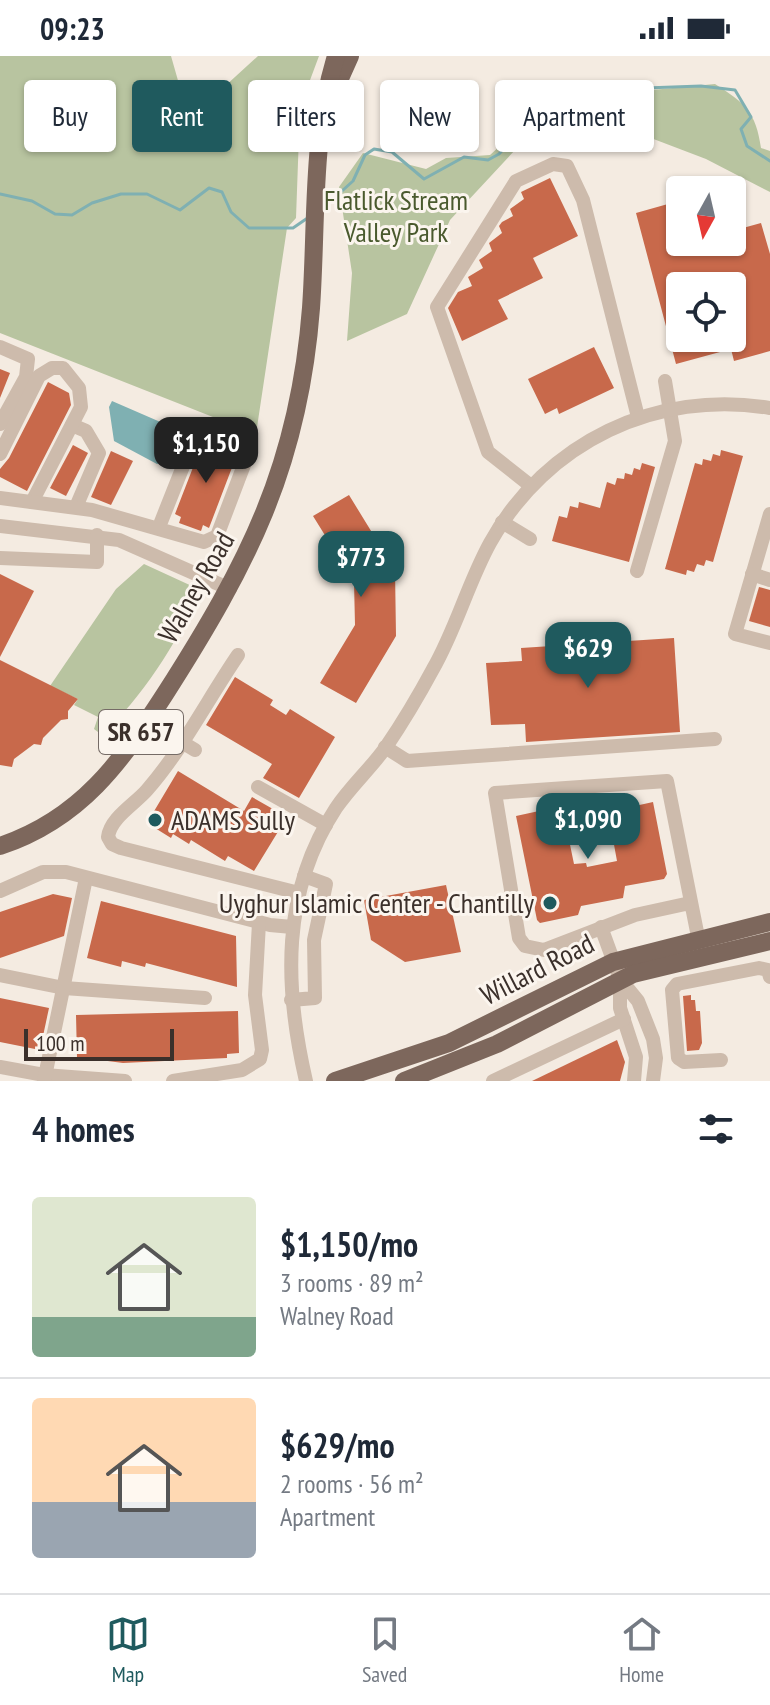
<!DOCTYPE html>
<meta charset="utf-8">
<style>
:root{--surface:#fff;--page:#f2f2f3;--text:#1f2937;--muted:#747a83;--line:#e0e1e3;--accent:#1f5a5e}
body{margin:0;font-family:"PT Sans Narrow",sans-serif;background:var(--page);color:var(--text);height:100vh;display:flex;flex-direction:column;font-size:30px;white-space:nowrap}
*{box-sizing:border-box;margin:0}
p{font-size:26px;color:var(--muted)}
.icon{flex:none;width:44px;height:44px;fill:none;stroke:currentColor;stroke-width:2;stroke-linecap:round;stroke-linejoin:round}
.map{position:relative;height:1025px;overflow:hidden}
.panel{display:flex;flex-direction:column;background:var(--surface);flex:1}
.panel>*{flex:none}
.guide{position:absolute;left:24px;top:24px;width:722px;height:72px;display:flex;gap:16px}
.needle{width:52px;rotate:188deg}
.fabs{position:absolute;left:666px;top:120px;display:grid;gap:16px}
.fabs a{display:grid;place-items:center;width:80px;height:80px;border-radius:8px;background:var(--surface);box-shadow:0 2px 6px #0004;font-size:40px}
.scale{position:absolute;left:24px;bottom:20px;width:150px;box-sizing:border-box;padding-left:8px;border:4px solid #3b302b;border-top:0;font-size:22px;line-height:28px;white-space:nowrap;color:#3b302b;-webkit-text-stroke:6px #fbf5ee;paint-order:stroke}
.price{position:absolute;translate:-50% -68px;padding:0 18px;border-radius:16px;background:var(--accent);color:#fff;font-size:26px;line-height:52px;filter:drop-shadow(0 2px 4px #0008)}
.price::after{content:'';position:absolute;left:50%;top:48px;width:24px;height:18px;margin-left:-12px;background:inherit;clip-path:polygon(0 0,100% 0,50% 100%)}
.price.current{background:#222;color:#fff}
ul{padding:0;list-style:none}
li{display:flex;align-items:center;gap:24px;height:200px;padding:0 32px}
li+li{border-top:2px solid var(--line)}
li span{display:grid;place-items:center;flex:none;width:224px;height:160px;border-radius:8px;color:#555}
li>.icon{margin-inline-start:auto}
span .icon{width:96px;height:96px;fill:#fffc;stroke-width:1}
li b{font-size:34px}
h2{display:flex;justify-content:space-between;align-items:center;height:96px;padding:0 32px;font-size:34px}
.chip{padding:0 28px;border-radius:8px;background:var(--surface);box-shadow:0 2px 6px #0004;font-size:28px;line-height:72px}
.chip.current{background:var(--accent);color:#fff}
.status{display:flex;justify-content:space-between;align-items:center;height:56px;padding:0 40px;background:var(--surface);direction:ltr}
.status svg{height:22px;fill:currentColor}
.dock{display:flex;justify-content:space-around;align-items:center;height:112px;border-top:2px solid var(--line);background:var(--surface);font-size:22px;color:var(--muted)}
.dock a{display:grid;justify-items:center;gap:4px}
.dock .current{color:var(--accent)}
.map>svg:first-child{display:block}
.green{fill:#b8c4a0}
.water{fill:#7fb0b2}
.lines{fill:none;stroke-linecap:round;stroke-linejoin:round}
.stream{stroke:#7fb0b2;stroke-width:3}
.building{fill:#c8694b;fill-rule:evenodd}
.minor{stroke:#cdbbac;stroke-width:14}
.major{stroke:#7d675c;stroke-width:18}
.poi-dot{fill:#1f5a5e;stroke:#fbf5ee;stroke-width:3}
.labels{text-anchor:middle;stroke-width:6;stroke-linejoin:round;paint-order:stroke}
.shield{fill:#fbf5ee;stroke:#756b66;stroke-width:2}
.shield-label{font-size:26px;font-weight:bold;fill:#3b302b}
.park-label{font-size:28px;fill:#4a5a2e;stroke:#fbf5ee}
.street-label{font-size:28px;fill:#3b302b;stroke:#fbf5ee}
.poi-label{font-size:28px;fill:#3b302b;stroke:#fbf5ee;text-anchor:start}
</style>
<div class="status"><b>09:23</b><svg viewBox="0 0 49 12"><path d="M0 12V9h3v3zM5 12V6h3v6zM10 12V3h3v9zM15 12V0h3v12zM26 1h20v11H26zM47 4h2v5h-2z"/></svg></div>
<div class="map">
<svg width="770" height="1025" viewBox="0 0 770 1025">
<rect width="100%" height="100%" fill="#f4ebe1"/>
<g class="green">
<path d="M0,0H171L181,35L212,42L258,0H319L300,51L296,162L287,172L256,378L0,277Z"/>
<path d="M715,28C745,47 756,56 761,92L770,95V136L706,103L643,79L574,71L516,93L450,164L407,258L347,285L352,217L339,131L363,97L426,113L446,102L490,99L544,50L599,39Z"/>
<path d="M144,508L194,531L198,539C176,589 142,641 102,679L94,673L98,661L74,649L78,643L50,630L116,533Z"/>
</g>
<path class="water" d="M112,345L165,368L184,370L183,379L169,405L157,408L114,385L109,351Z"/>
<g class="lines">
<g class="stream">
<path d="M0,138L32,145L55,158L72,159L92,147L121,138H147L180,154L209,132L222,136L231,156L249,172H293L309,161"/>
<path d="M322,153L353,125L365,99L374,93L392,96L424,123L464,101L488,104L499,98L533,60L552,51L645,32L701,30L735,34L751,61L741,73L747,90L770,105"/>
</g>
</g>
<g class="building">
<path d="M550,122L578,180L533,202L543,222L498,244L508,263L462,285L448,252L458,236L472,230L468,221L483,212L479,204L492,195L489,187L502,177L499,170L502,166L513,160L510,153L524,143L521,136Z"/>
<path d="M675,146L680,186H732V175L761,167L770,198V295L734,305L731,293L676,308L636,157ZM680,230H735L743,258L732,261V282H680Z"/>
<path d="M594,291L614,332L559,358L557,352L545,358L528,323Z"/>
<path d="M0,313L10,317L0,342Z"/>
<path d="M48,326L69,337L71,349L27,435L0,421V413L9,402Z"/>
<path d="M204,383L233,393L236,401L209,472L203,469L201,475L179,467L181,461L175,458Z"/>
<path d="M73,389L88,397L66,440L50,432Z"/>
<path d="M721,394L743,400L713,506L706,504L704,510L697,508L694,516L687,514L686,519L665,513L695,407L702,409L703,403L711,405L713,398L720,400Z"/>
<path d="M111,395L133,405L111,449L91,441Z"/>
<path d="M642,407L655,411L629,506L552,485L559,460L567,462L570,450L578,452L579,446L600,452L607,426L615,429L617,422L624,423L625,417L632,419L634,412L640,414Z"/>
<path d="M349,439L395,514L396,580L356,647L320,627L355,569L354,526L313,460Z"/>
<path d="M0,518L34,535L0,601Z"/>
<path d="M759,531L770,534V571L749,565Z"/>
<path d="M674,582L680,676L526,686L525,668L491,669L486,607L522,605L521,592Z"/>
<path d="M0,604L78,643L68,655V663L61,664L43,682L41,689L34,688L14,703L12,711L0,709Z"/>
<path d="M235,621L273,644L270,649L286,659L290,653L335,681L299,742L263,722L272,708L206,669Z"/>
<path d="M178,715L244,755L252,741L287,761L254,815L228,800L225,805L191,784L189,788L173,778L171,782L147,767Z"/>
<path d="M653,746L667,818L664,823L625,830L623,842L581,850L578,859L540,867L537,864L516,760L562,750L574,808L586,807L587,811L617,805L608,756Z"/>
<path d="M446,829L461,896L405,906L371,884L364,844Z"/>
<path d="M53,838L72,842L64,880L0,902V856Z"/>
<path d="M101,845L236,880L237,931L146,907L145,911L122,905L121,911L87,902Z"/>
<path d="M691,939V944H695L696,955H700L702,987L699,994L687,995L683,940Z"/>
<path d="M0,942L49,952L40,994L0,986Z"/>
<path d="M238,955L239,997L227,998V1002L123,1007L77,1001L76,959Z"/>
<path d="M617,984L625,1006L620,1025H532Z"/>
</g>
<g class="lines">
<g class="minor">
<path d="M0,291L28,303L26,321L0,368"/>
<path d="M72,369L86,375L99,397L76,451"/>
<path d="M0,398L39,320L52,312H63L79,332L81,351L32,446"/>
<path d="M531,430L488,396L437,251L516,125L553,108L567,110L583,144L638,361"/>
<path d="M0,442L92,454L204,486L217,480L247,401L240,385L199,370L159,471"/>
<path d="M770,458L735,578L770,587"/>
<path d="M502,466L530,483"/>
<path d="M0,470L119,484L230,533"/>
<path d="M0,502L97,506V479"/>
<path d="M637,515L675,385L665,325"/>
<path d="M752,518L770,524"/>
<path d="M238,599C208,643 182,694 147,734C135,748 110,762 108,781L112,788L121,792L299,837"/>
<path d="M180,685L195,694"/>
<path d="M385,691L407,705L715,683"/>
<path d="M258,731L326,769"/>
<path d="M0,835L43,816H66L270,869L292,871"/>
<path d="M690,847L635,859L544,894L525,890L519,882L495,737L667,725L698,881"/>
<path d="M601,871L620,923L638,945L653,983L656,1002L653,1025"/>
<path d="M0,919L64,932L205,942"/>
<path d="M620,923V952L636,1001L634,1025"/>
<path d="M291,944L315,942L314,884L326,828L304,820"/>
<path d="M721,1004L684,1006L678,1002L672,934L677,928L759,912L768,914L770,921"/>
<path d="M0,1011L44,1019L125,1025"/>
<path d="M44,1025L86,822"/>
<path d="M173,1025L242,1014L260,1003L262,994L255,939L259,867"/>
<path d="M306,1025C284,930 281,836 336,752C351,730 371,712 386,691C403,666 419,639 433,613C456,573 468,527 490,487C546,386 657,333 770,352"/>
<path d="M493,1025L624,963"/>
</g>
<g class="major">
<path d="M337,29L350,0"/>
<path d="M0,790C81,763 121,706 165,638C248,508 299,410 311,252C317,168 311,81 336,0"/>
<path d="M335,1025L449,987L613,906L770,866"/>
<path d="M404,1025L497,988L633,918L770,885"/>
</g>
</g>
<g class="poi-dot">
<circle cx="155" cy="764" r="8"/>
<circle cx="550" cy="847" r="8"/>
</g>
<g class="labels">
<rect class="shield" x="99" y="654" width="84" height="44" rx="6"/>
<g class="shield-label">
<text x="141" y="685">SR 657</text>
</g>
<g class="park-label">
<text x="396" y="154">Flatlick Stream<tspan x="396" dy="32">Valley Park</tspan></text>
</g>
<g class="street-label">
<text transform="translate(196 531) rotate(-60)" y="10">Walney Road</text>
<text transform="translate(537 913) rotate(-27)" y="10">Willard Road</text>
</g>
<g class="poi-label">
<text x="171" y="774">ADAMS Sully</text>
<text x="534" y="857" text-anchor="end">Uyghur Islamic Center - Chantilly</text>
</g>
</g>
</svg>
<div class="fabs">
<a><svg class="needle" viewBox="-14 -14 28 28"><path d="M0-13l5 13h-10z" fill="#e53935"/><path d="M0 13l5-13h-10z" fill="#747a83"/></svg></a>
<a><svg class="icon" aria-label="locate" viewBox="0 0 24 24"><circle cx="12" cy="12" r="6"/><path d="M12 2v4M12 18v4M2 12h4M18 12h4"/></svg></a>
</div>
<div class="scale">100 m</div>
<b class="price current" style="left:206px;top:429px">$1,150</b>
<b class="price" style="left:361px;top:543px">$773</b>
<b class="price" style="left:588px;top:634px">$629</b>
<b class="price" style="left:588px;top:805px">$1,090</b>
<div class="guide">
<a class="chip">Buy</a>
<a class="chip current">Rent</a>
<a class="chip">Filters</a>
<a class="chip">New</a>
<a class="chip">Apartment</a>
</div>
</div>
<section class="panel">
<h2>4 homes<svg class="icon" aria-label="filters" viewBox="0 0 24 24"><path d="M4 7h16M4 17h16"/><circle cx="9" cy="7" r="2"/><circle cx="15" cy="17" r="2"/></svg></h2>
<ul>
<li><span style="background:linear-gradient(#dfe7d0 75%,#7fa58c 0)"><svg class="icon" aria-label="home" viewBox="0 0 24 24"><path d="M3 11l9-7 9 7M6 9v11h12V9"/></svg></span><div><b>$1,150/mo</b><p>3 rooms · 89 m²</p><p>Walney Road</p></div></li>
<li><span style="background:linear-gradient(#ffd9b3 65%,#9aa5b1 0)"><svg class="icon" aria-label="home" viewBox="0 0 24 24"><path d="M3 11l9-7 9 7M6 9v11h12V9"/></svg></span><div><b>$629/mo</b><p>2 rooms · 56 m²</p><p>Apartment</p></div></li>
</ul>
</section>
<nav class="dock">
<a class="current"><svg class="icon" aria-label="map" viewBox="0 0 24 24"><path d="M3 6l6-2 6 2 6-2v14l-6 2-6-2-6 2zM9 4v14M15 6v14"/></svg>Map</a>
<a><svg class="icon" aria-label="saved" viewBox="0 0 24 24"><path d="M7 4h10v16l-5-4-5 4z"/></svg>Saved</a>
<a><svg class="icon" aria-label="home" viewBox="0 0 24 24"><path d="M3 11l9-7 9 7M6 9v11h12V9"/></svg>Home</a>
</nav>
